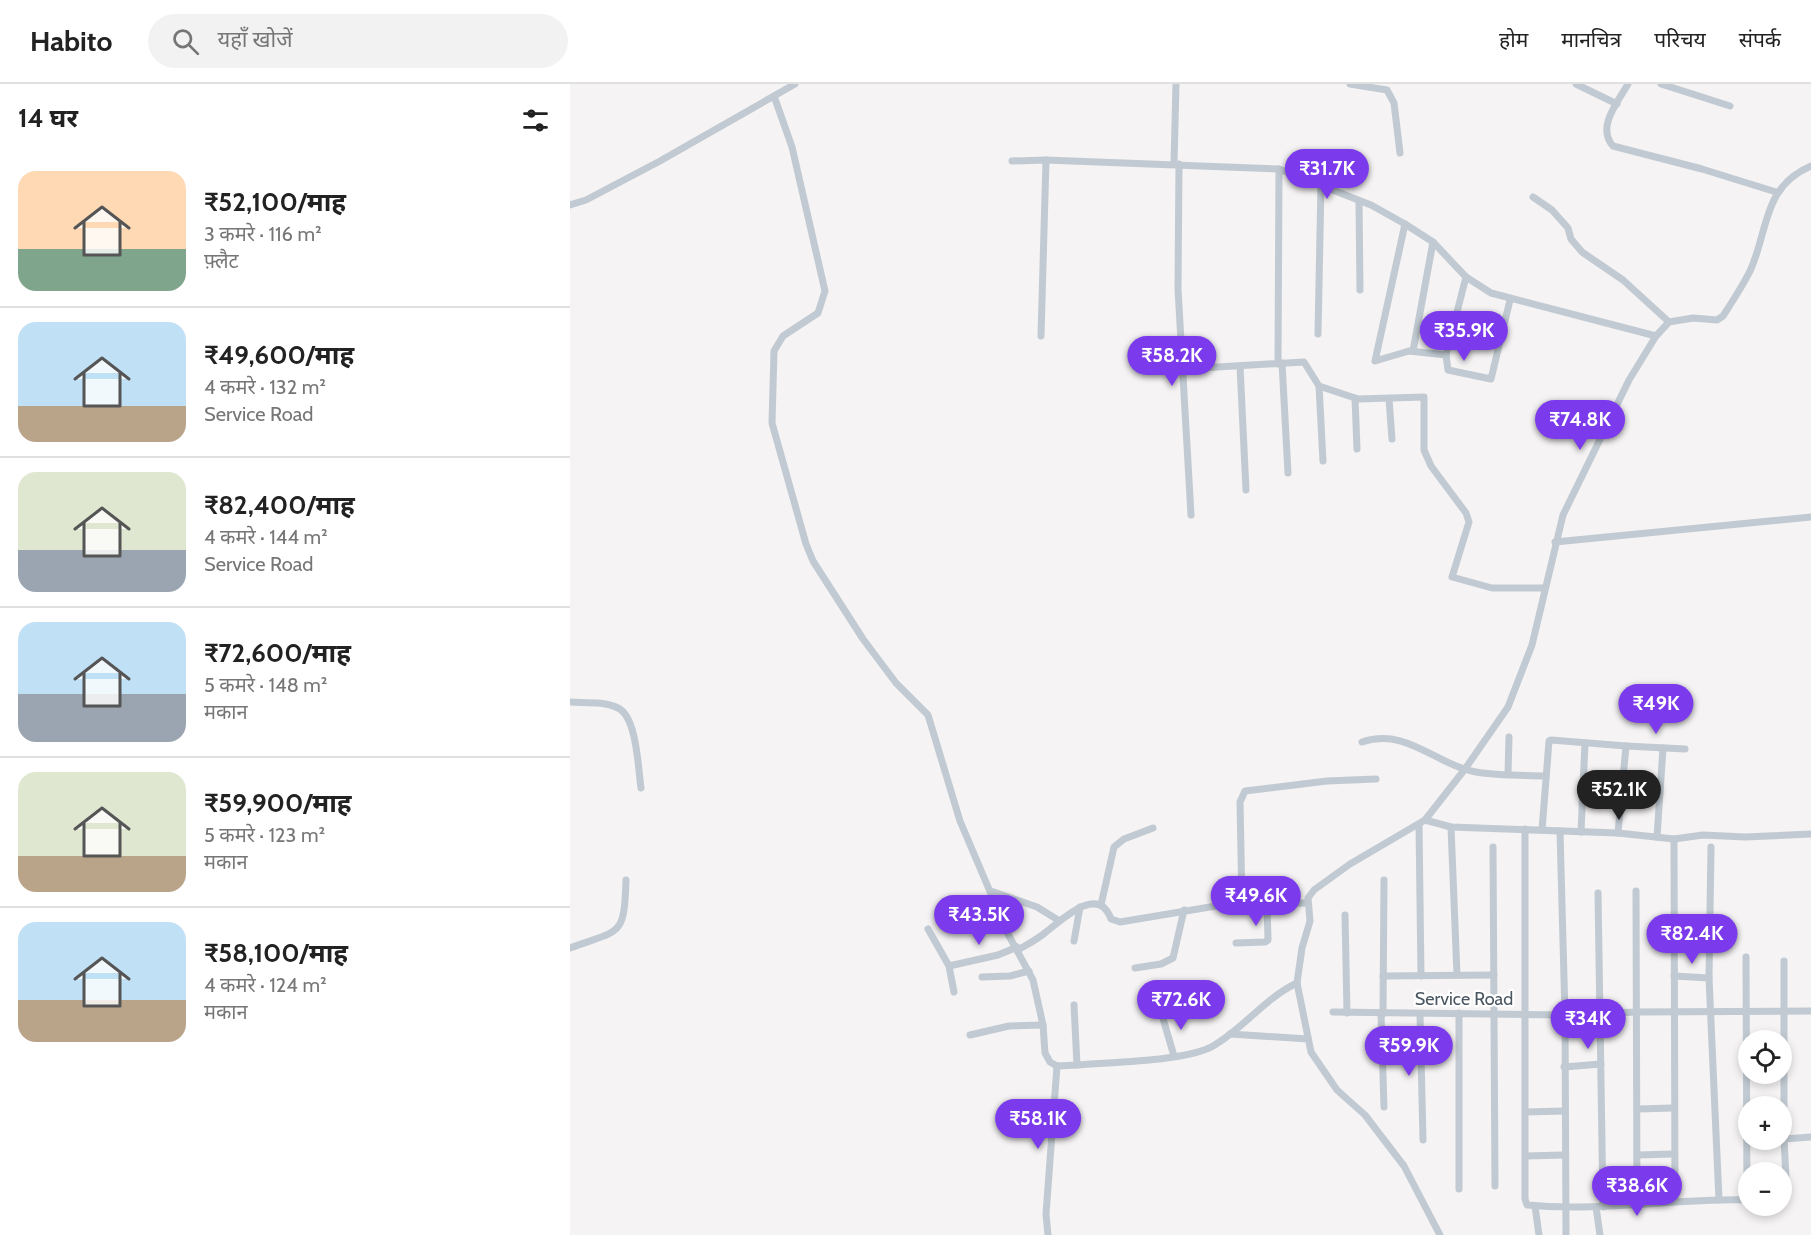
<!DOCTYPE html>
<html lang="hi">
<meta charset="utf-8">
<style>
:root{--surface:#fff;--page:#f2f2f2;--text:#222;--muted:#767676;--line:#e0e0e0;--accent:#7c3aed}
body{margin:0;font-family:Cabin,"Noto Sans Devanagari",sans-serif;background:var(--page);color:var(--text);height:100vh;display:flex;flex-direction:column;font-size:22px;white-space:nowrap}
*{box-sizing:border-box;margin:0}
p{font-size:20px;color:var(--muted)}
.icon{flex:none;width:33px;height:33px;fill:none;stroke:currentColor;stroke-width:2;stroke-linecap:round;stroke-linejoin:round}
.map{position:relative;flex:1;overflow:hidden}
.panel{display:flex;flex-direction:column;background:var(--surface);width:570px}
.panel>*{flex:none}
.controls{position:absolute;left:1168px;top:946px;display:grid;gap:12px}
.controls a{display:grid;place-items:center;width:54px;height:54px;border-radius:50%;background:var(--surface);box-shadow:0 3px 9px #0003;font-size:30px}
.price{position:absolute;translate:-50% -51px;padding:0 14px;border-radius:21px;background:var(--accent);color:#fff;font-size:20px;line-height:39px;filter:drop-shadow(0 2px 3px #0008)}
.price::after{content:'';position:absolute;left:50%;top:36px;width:18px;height:14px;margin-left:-9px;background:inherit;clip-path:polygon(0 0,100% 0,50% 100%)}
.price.current{background:#222;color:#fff}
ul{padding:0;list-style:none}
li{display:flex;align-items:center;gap:18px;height:150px;padding:0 18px}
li+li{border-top:2px solid var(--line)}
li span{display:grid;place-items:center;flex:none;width:168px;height:120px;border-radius:18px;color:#555}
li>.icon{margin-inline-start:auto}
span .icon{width:72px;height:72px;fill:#fffc;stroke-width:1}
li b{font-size:26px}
h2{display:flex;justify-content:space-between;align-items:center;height:72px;padding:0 18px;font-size:26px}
header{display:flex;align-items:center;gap:36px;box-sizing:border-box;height:84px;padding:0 30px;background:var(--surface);border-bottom:2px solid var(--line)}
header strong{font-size:28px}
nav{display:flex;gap:33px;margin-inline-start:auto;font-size:21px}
.search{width:420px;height:54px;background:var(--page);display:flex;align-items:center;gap:15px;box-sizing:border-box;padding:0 21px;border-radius:33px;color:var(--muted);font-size:22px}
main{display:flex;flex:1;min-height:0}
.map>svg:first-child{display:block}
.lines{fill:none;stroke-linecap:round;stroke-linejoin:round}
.minor{stroke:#c1cad2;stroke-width:7}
.labels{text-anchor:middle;stroke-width:4.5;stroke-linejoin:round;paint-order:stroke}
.street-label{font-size:18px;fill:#4a5661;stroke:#fff}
</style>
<header>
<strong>Habito</strong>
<div class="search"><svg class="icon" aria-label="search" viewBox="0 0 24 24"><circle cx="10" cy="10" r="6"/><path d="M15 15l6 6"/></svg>यहाँ खोजें</div>
<nav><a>होम</a><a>मानचित्र</a><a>परिचय</a><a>संपर्क</a></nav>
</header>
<main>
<section class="panel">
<h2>14 घर<svg class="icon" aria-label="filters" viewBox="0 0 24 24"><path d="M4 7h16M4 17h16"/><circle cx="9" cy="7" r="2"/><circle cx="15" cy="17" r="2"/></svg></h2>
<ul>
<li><span style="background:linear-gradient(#ffd9b3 65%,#7fa58c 0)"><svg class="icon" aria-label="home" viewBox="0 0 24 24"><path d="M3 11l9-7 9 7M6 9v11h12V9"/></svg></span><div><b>₹52,100/माह</b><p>3 कमरे · 116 m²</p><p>फ़्लैट</p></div></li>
<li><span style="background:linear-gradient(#bfe0f5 70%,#b9a48a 0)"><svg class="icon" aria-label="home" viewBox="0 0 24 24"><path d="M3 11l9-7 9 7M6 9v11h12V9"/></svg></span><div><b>₹49,600/माह</b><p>4 कमरे · 132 m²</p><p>Service Road</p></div></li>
<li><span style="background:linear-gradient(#dfe7d0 65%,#9aa5b1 0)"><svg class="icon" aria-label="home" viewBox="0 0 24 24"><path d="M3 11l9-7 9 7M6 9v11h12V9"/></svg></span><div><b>₹82,400/माह</b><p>4 कमरे · 144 m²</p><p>Service Road</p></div></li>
<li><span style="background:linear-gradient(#bfe0f5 60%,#9aa5b1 0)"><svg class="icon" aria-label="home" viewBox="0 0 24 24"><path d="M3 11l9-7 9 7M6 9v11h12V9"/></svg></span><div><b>₹72,600/माह</b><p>5 कमरे · 148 m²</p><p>मकान</p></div></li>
<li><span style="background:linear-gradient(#dfe7d0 70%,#b9a48a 0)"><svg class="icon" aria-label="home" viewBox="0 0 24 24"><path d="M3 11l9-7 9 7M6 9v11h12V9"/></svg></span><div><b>₹59,900/माह</b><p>5 कमरे · 123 m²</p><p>मकान</p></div></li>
<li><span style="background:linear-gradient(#bfe0f5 65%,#b9a48a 0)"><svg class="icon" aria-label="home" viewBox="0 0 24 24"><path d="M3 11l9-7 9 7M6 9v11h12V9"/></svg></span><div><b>₹58,100/माह</b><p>4 कमरे · 124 m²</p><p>मकान</p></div></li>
</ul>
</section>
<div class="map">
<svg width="1241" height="1151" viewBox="0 0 1241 1151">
<rect width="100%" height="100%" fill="#f5f3f3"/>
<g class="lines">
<g class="minor">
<path d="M780,0L817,6L824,19L830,69"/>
<path d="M1006,0L1047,20"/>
<path d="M1058,0C1048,18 1026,43 1043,62L1132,85L1206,108"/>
<path d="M1091,0L1160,22"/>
<path d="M204,12L222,63L255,207L248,229L213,252L204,267L202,339L236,460L243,477L293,555L326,599L358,631L390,737L438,850L463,896L473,941L475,969L480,978L487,982L507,981C540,978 618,977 643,962C674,944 695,914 727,899"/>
<path d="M442,77L476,76L709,85L801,121L835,140L863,158L896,193L921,209L1086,252"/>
<path d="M604,80L606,0"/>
<path d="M609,80L608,205L621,431"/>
<path d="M963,113L982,126L998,144L1001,155L1012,168L1053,196L1099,238"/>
<path d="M789,117L790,206"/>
<path d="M0,121L16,116L90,77L225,0"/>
<path d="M835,140L805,277L839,267L876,271"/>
<path d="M896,193L876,271L878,286L921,295L940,216"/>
<path d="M748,250L751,100"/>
<path d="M471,252L476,76"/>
<path d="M843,267L863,158"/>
<path d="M712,279L718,389"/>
<path d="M708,280L709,85"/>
<path d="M670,282L676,406"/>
<path d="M614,285L734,278L749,302L788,315L854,313V366L861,382L896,429L899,438L882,493L922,504H974"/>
<path d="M749,302L753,377"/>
<path d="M785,314L787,365"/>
<path d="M819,315L822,355"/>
<path d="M985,458L1241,433"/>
<path d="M0,618C15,619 34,617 48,624C67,633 68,684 71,704"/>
<path d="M792,658C836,643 866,681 906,688C929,692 954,691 976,692"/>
<path d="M1056,662L1115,665"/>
<path d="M938,690L939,653"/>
<path d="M855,736L881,743L1048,749L1104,755L1133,751L1175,753L1241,750"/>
<path d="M849,740L851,892"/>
<path d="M881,743L887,891"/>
<path d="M955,745V1115L957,1121C1031,1128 1105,1114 1179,1116"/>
<path d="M972,746L979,657L981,656L1056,662L1048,749"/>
<path d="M990,747L995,931L996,1151"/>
<path d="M1011,748L1015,659"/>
<path d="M1087,753L1093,664"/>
<path d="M1104,755L1105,1116"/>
<path d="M923,763L925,1102"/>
<path d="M1141,763L1139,894L1149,1116"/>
<path d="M421,807L467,823L488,836"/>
<path d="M1066,807L1067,1120"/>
<path d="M1028,809L1033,1123"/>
<path d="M672,820L670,718L675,707L757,697L806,695"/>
<path d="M531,821L544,763L554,755L583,744"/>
<path d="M775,831L777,929"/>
<path d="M358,845L379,882L384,908"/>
<path d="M504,857L510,823"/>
<path d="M666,859L695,858L698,856L697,820"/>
<path d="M0,864C51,845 54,854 56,796"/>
<path d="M448,866C458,860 468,855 476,848C493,835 528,800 541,835L550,838L652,821L737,819"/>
<path d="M1176,873L1177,1116"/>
<path d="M379,882L428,871L447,863"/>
<path d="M565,884L591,880L603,874L614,826"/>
<path d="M813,892L924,891"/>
<path d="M1104,892L1139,894"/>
<path d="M412,893L440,892L459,887"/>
<path d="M504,921L507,981"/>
<path d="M763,928L995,931L1067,928L1241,927"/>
<path d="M811,930L814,1023"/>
<path d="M813,930L814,796"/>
<path d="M850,930L853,1056"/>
<path d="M592,931L604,972"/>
<path d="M660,950L738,955"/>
<path d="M400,951L439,942L473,941"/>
<path d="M994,983L1031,980"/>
<path d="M1067,1025L1103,1024"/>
<path d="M956,1028L994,1027"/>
<path d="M1214,1055L1241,1053"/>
<path d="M1067,1071L1104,1070"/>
<path d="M956,1072L994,1071"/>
<path d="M889,1105V929"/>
<path d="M1212,1118L1217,1112L1214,1055V877"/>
<path d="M965,1122L969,1151"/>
<path d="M1026,1123L1030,1151"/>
<path d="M478,1151L476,1130L487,982"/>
<path d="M870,1151L834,1082L795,1031L767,1006L741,968L727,899L732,864L740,837L738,814L744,806L780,780L855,736L895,685L938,623L962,561L993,431L1059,296L1086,252L1099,238L1123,234L1147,236L1153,232C1162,218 1172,203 1180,187C1199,146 1192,103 1241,82"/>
</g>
</g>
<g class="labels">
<g class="street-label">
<text x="894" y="921">Service Road</text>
</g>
</g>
</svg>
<div class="controls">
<a><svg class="icon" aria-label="locate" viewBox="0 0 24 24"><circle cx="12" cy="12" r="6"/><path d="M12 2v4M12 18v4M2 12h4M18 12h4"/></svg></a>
<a>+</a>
<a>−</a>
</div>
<b class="price" style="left:757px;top:116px">₹31.7K</b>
<b class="price" style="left:894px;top:278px">₹35.9K</b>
<b class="price" style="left:602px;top:303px">₹58.2K</b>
<b class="price" style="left:1010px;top:367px">₹74.8K</b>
<b class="price" style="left:1086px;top:651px">₹49K</b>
<b class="price current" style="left:1049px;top:737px">₹52.1K</b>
<b class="price" style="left:686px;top:843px">₹49.6K</b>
<b class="price" style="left:409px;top:862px">₹43.5K</b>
<b class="price" style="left:1122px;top:881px">₹82.4K</b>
<b class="price" style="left:611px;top:947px">₹72.6K</b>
<b class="price" style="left:1018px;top:966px">₹34K</b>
<b class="price" style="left:839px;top:993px">₹59.9K</b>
<b class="price" style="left:468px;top:1066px">₹58.1K</b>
<b class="price" style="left:1067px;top:1133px">₹38.6K</b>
</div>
</main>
